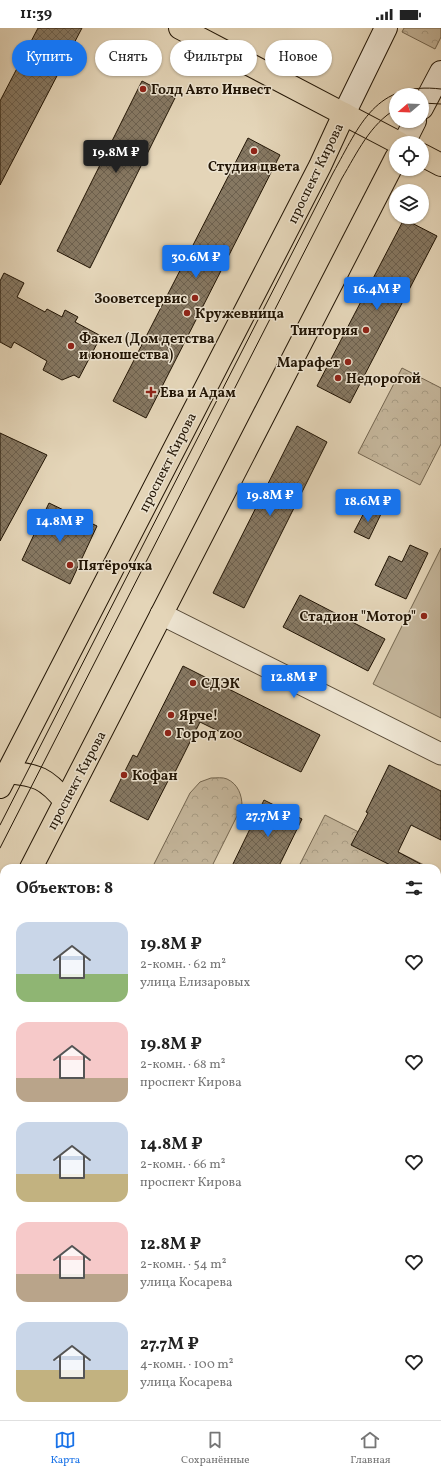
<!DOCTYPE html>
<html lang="ru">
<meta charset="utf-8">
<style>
:root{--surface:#fff;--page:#f2f2f2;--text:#222;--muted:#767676;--line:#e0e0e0;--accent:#1a73e8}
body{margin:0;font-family:Vollkorn,serif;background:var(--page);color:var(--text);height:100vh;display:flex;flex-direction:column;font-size:15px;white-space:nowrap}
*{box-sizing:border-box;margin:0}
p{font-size:13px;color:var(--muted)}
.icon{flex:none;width:22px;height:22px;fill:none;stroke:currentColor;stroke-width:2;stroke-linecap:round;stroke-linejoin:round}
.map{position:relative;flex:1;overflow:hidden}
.side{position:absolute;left:0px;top:836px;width:441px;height:556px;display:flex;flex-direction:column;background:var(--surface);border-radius:12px 12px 0 0;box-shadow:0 1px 3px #0004}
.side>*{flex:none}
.top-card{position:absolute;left:12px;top:12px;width:417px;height:36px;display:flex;gap:8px}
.needle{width:26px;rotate:251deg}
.tools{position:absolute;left:389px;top:60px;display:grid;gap:8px}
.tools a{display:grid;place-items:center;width:40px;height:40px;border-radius:50%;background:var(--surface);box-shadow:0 1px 3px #0004;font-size:20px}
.price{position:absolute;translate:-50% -34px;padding:0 9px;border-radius:4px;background:var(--accent);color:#fff;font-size:13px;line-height:26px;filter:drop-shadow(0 1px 2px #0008)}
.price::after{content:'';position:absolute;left:50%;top:24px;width:12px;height:9px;margin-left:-6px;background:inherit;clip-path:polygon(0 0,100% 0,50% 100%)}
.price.on{background:#222;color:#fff}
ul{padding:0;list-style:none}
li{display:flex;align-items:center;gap:12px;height:100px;padding:0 16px}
li span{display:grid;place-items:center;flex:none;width:112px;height:80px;border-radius:12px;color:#555}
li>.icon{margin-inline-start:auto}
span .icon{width:48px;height:48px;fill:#fffc;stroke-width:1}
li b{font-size:17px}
h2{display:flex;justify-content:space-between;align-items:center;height:48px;padding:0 16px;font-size:17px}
.pill{padding:0 14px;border-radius:18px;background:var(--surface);box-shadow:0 1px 3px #0004;font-size:14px;line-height:36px}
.pill.on{background:var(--accent);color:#fff}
.status{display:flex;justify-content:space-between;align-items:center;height:28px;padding:0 20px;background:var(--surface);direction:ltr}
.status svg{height:11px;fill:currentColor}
.menu{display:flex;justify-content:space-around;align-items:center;height:56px;border-top:1px solid var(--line);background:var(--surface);font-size:11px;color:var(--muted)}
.menu a{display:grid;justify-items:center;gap:2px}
.menu .on{color:var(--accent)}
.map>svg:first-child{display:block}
.forest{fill:url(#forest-crowns);stroke:#72644e}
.garden{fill:#c3b499;stroke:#72644e}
.building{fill:url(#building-cross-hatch);stroke:#211404}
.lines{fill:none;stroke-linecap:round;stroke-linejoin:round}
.minor-casing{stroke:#524431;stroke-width:23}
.secondary-casing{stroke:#211404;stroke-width:24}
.primary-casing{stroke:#211404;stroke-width:24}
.minor{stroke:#ede4d1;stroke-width:21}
.secondary{stroke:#ede4d1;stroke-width:22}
.primary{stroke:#e4d5b8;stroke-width:22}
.tram{stroke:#211404;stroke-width:1}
.poi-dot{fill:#8f2418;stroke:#ede4d1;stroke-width:1.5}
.labels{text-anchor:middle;stroke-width:3;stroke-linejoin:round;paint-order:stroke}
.poi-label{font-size:14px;font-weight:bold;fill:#211404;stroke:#ede4d1;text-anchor:start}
.street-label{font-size:14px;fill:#211404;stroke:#ede4d1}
</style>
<div class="status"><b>11:39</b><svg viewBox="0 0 49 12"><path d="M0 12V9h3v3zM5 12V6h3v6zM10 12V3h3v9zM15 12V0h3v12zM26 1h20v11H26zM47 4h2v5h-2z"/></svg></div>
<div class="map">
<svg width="441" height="1392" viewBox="0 0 441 1392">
<defs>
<pattern id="forest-crowns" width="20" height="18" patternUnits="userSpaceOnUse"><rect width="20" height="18" fill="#c3b499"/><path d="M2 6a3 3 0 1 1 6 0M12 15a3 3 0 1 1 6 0" fill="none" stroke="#a79a82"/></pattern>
<pattern id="building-cross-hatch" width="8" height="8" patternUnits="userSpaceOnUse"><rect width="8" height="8" fill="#867862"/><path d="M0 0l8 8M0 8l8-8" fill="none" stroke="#6d614f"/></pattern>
</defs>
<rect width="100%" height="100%" fill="#e4d5b8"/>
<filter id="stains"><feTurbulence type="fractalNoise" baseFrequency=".005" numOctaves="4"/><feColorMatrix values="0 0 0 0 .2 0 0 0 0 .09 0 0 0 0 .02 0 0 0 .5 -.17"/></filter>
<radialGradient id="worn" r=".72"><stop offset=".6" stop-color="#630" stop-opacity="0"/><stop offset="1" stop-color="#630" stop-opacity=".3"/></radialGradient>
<g class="forest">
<path d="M404,0H441V9L435,21L402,4Z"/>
<path d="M402,340L441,360V416L420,457L358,425Z"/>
<path d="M211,750C216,750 223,749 227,751C238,756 242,767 242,778L211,840H152L190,765L200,754Z"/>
<path d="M325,787L430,840H298Z"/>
<path d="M4,1127V1236L0,1244V1135Z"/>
<path d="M440,1171L441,1174V1286L437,1288V1177Z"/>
</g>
<path class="garden" d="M441,520V690L373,656Z"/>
<g class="building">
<path d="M38,0H82L0,157V73Z"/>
<path d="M142,53L175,70L90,240L57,223Z"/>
<path d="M248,110L280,127L146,390L113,373Z"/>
<path d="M404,191L437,208L350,375L317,358Z"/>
<path d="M4,245L24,255L17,269L45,284L47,281L62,289L65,282L78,289L75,294L101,308L79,350L74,347L62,352L43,342L47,333L14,314L11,320L0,314V253Z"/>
<path d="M297,398L327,414L244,580L213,565Z"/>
<path d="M0,405L47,427L0,513Z"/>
<path d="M49,475L97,498L70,556L22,532Z"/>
<path d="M367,479L381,486L369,511L354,504Z"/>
<path d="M410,517L428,525L406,571L375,557L389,528L402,534Z"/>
<path d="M300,567L385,611L368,643L283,599Z"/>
<path d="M183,638L320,707L301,744L200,694L172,750L170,749L148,792L110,773L133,727L137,729Z"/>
<path d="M389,737L441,763V812L411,797L398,824L428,840H396L351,817L368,785L366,784Z"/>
<path d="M264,772L302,791L278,840H231Z"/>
</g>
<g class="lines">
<g class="minor-casing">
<g id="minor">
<path d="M161,586L441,726"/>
<path d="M437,1103L441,1095"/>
</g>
</g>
<g class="secondary-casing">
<g id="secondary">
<path d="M422,80L441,44"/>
<path d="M344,86L386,0"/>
<path d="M404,115L415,93"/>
<path d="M437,1321L441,1320"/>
<path d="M0,1336L4,1338"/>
<path d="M103,1388L110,1392"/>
<path d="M238,1392L249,1388"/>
</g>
</g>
<g class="primary-casing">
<g id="primary">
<path d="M180,0L399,115"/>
<path d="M422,127L441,137"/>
<path d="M8,744C37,747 46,750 65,773"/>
<path d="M0,759L320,138L344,86"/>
<path d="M31,840L396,130"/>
<path d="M0,862L4,863"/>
<path d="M0,900L4,892"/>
</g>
</g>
<use href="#minor" class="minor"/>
<use href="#secondary" class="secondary"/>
<use href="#primary" class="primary"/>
<g class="tram">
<path d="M422,75L441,76"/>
<path d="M0,797L333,145C360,97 375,53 441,61"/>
<path d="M0,820L342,150C357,125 370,96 396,81"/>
</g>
</g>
<g class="poi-dot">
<circle cx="143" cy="61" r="4"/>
<circle cx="254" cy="123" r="4"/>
<circle cx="195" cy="270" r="4"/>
<circle cx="187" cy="285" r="4"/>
<circle cx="366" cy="302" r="4"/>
<circle cx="71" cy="318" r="4"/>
<circle cx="348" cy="334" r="4"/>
<circle cx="338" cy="350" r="4"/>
<path d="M149 358h4v4h4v4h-4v4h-4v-4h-4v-4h4z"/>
<circle cx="70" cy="537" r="4"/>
<circle cx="424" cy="588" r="4"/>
<circle cx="193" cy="655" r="4"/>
<circle cx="171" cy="687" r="4"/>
<circle cx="168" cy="705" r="4"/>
<circle cx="124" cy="747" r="4"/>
</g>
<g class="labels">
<g class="poi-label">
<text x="151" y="66">Голд Авто Инвест</text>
<text x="254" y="143" text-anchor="middle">Студия цвета</text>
<text x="187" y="275" text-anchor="end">Зооветсервис</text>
<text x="195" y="290">Кружевница</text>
<text x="358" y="307" text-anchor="end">Тинтория</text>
<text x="79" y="315">Факел (Дом детства<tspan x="79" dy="16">и юношества)</tspan></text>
<text x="340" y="339" text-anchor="end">Марафет</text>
<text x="346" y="355">Недорогой</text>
<text x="160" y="369">Ева и Адам</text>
<text x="78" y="542">Пятёрочка</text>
<text x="416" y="593" text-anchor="end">Стадион "Мотор"</text>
<text x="201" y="660">СДЭК</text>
<text x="179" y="692">Ярче!</text>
<text x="176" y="710">Город zoo</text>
<text x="132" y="752">Кофан</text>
</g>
<g class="street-label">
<text transform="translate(315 145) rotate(-64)" y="5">проспект Кирова</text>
<text transform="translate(167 434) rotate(-63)" y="5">проспект Кирова</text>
<text transform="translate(76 752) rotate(-62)" y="5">проспект Кирова</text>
</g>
</g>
<rect width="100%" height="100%" filter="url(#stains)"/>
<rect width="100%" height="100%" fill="url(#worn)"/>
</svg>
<div class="tools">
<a><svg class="needle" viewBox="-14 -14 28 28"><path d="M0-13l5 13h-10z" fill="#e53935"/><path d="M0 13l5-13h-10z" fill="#767676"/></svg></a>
<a><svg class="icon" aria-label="locate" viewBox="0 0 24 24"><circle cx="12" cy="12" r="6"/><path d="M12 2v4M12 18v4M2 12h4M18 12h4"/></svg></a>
<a><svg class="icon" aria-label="layers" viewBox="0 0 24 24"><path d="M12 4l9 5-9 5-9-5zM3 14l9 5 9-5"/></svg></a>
</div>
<b class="price on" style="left:116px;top:146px">19.8M ₽</b>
<b class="price" style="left:196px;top:251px">30.6M ₽</b>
<b class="price" style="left:377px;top:283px">16.4M ₽</b>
<b class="price" style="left:270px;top:489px">19.8M ₽</b>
<b class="price" style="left:368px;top:495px">18.6M ₽</b>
<b class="price" style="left:60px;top:515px">14.8M ₽</b>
<b class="price" style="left:294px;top:671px">12.8M ₽</b>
<b class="price" style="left:268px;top:810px">27.7M ₽</b>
<div class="top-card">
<a class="pill on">Купить</a>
<a class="pill">Снять</a>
<a class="pill">Фильтры</a>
<a class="pill">Новое</a>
</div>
<section class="side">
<h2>Объектов: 8<svg class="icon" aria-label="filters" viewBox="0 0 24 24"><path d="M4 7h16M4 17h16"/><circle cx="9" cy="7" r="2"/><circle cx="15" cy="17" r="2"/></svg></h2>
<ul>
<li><span style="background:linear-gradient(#c9d6e8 65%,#8fb573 0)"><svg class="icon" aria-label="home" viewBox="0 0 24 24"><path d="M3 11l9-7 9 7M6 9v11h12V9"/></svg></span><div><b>19.8M ₽</b><p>2-комн. · 62 m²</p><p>улица Елизаровых</p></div><svg class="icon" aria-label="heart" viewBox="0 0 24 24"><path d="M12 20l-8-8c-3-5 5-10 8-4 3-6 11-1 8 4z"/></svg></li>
<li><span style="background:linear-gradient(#f6c9c9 70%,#b9a48a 0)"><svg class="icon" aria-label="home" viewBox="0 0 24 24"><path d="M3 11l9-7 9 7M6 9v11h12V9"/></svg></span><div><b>19.8M ₽</b><p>2-комн. · 68 m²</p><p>проспект Кирова</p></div><svg class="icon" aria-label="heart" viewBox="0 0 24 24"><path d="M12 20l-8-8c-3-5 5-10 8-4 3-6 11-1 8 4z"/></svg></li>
<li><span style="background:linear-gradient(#c9d6e8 65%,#c2b280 0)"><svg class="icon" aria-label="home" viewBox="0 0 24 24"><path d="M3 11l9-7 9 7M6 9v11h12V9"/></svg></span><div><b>14.8M ₽</b><p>2-комн. · 66 m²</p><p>проспект Кирова</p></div><svg class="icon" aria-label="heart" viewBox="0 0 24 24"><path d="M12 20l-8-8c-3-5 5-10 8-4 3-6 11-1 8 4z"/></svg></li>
<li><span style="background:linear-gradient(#f6c9c9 65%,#b9a48a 0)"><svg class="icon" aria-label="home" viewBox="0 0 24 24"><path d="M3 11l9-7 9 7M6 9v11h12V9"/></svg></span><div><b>12.8M ₽</b><p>2-комн. · 54 m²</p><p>улица Косарева</p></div><svg class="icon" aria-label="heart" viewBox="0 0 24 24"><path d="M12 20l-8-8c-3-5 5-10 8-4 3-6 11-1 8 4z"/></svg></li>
<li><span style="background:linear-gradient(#c9d6e8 60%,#c2b280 0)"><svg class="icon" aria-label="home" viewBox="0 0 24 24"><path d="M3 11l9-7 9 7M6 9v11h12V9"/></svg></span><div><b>27.7M ₽</b><p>4-комн. · 100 m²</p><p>улица Косарева</p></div><svg class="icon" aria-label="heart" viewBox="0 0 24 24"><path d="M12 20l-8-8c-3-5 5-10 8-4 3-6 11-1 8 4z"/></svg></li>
</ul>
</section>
</div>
<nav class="menu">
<a class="on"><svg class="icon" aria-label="map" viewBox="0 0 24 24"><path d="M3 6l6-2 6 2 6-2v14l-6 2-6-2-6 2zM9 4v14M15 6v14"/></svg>Карта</a>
<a><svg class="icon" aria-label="saved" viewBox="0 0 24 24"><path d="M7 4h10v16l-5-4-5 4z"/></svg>Сохранённые</a>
<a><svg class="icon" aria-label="home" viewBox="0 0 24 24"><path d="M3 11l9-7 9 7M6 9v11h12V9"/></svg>Главная</a>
</nav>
